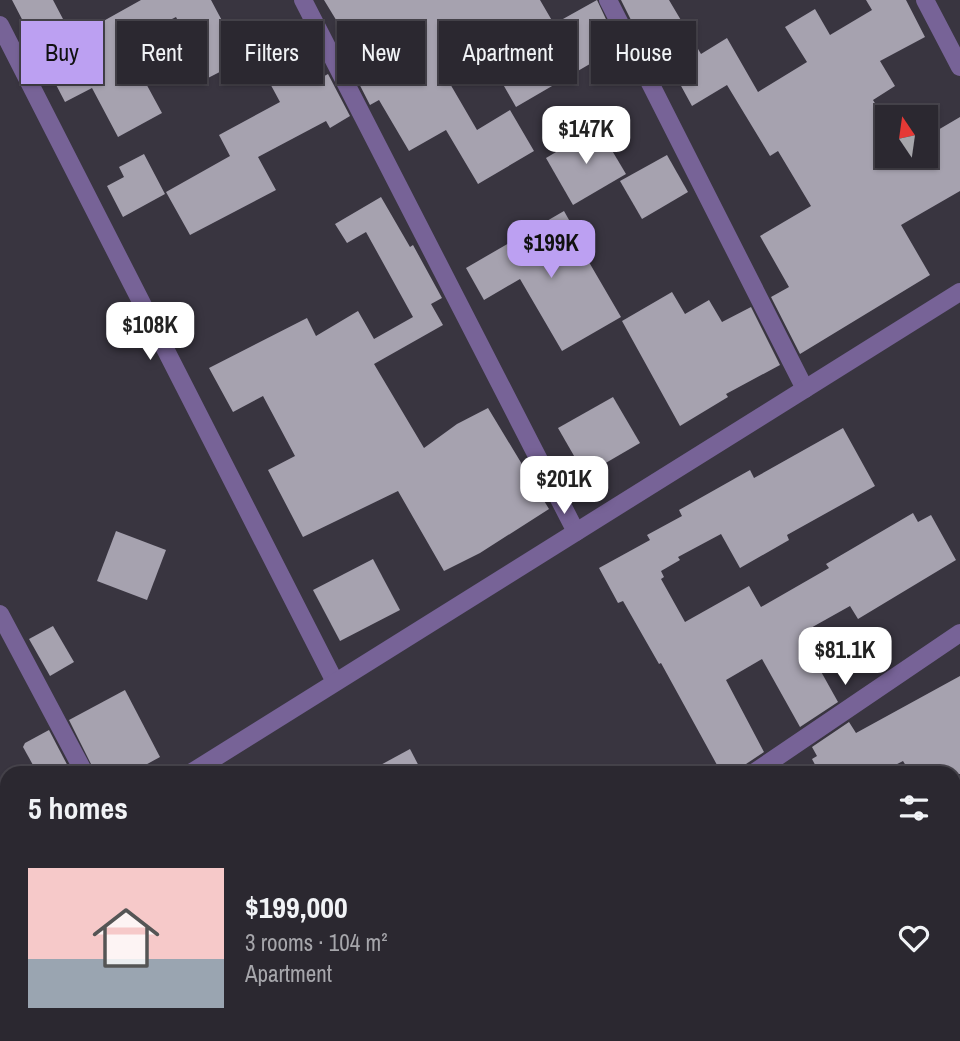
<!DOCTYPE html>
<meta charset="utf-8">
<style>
:root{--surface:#2b2830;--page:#37343c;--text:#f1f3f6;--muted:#a6a6ab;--line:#47444c;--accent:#bca0f2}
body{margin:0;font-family:"Archivo Narrow",sans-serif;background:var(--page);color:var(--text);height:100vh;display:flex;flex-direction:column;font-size:26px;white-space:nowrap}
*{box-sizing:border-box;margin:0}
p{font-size:23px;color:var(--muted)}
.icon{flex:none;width:38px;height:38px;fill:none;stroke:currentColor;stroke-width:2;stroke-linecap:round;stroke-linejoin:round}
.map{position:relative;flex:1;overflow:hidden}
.details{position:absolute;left:0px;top:766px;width:961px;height:275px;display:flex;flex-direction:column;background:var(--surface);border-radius:21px 21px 0 0;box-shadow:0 2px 5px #0004,0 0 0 2px var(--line)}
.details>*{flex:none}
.guide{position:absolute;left:21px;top:21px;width:919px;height:63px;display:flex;gap:14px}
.needle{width:46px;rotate:347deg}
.fabs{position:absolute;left:875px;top:105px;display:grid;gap:14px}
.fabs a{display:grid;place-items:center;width:63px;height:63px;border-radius:0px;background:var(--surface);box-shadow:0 2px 5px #0004,0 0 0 2px var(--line);font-size:35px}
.price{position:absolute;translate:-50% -60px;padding:0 16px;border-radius:14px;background:#fff;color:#222;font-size:23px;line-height:46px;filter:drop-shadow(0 2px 4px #0008)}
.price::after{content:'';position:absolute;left:50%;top:42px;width:21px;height:16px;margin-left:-10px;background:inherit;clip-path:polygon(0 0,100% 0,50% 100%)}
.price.current{background:var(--accent);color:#111}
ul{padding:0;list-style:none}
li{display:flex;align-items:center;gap:21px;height:175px;padding:0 28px}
li span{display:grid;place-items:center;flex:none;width:196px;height:140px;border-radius:0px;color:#555}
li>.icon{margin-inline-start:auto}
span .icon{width:84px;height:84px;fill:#fffc;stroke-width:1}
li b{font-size:30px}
h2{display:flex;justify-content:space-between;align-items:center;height:84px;padding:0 28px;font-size:30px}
.chip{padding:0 24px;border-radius:0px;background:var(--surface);box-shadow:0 2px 5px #0004,0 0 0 2px var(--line);font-size:24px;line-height:63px}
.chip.current{background:var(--accent);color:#111}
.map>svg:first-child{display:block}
.building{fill:#a6a2af}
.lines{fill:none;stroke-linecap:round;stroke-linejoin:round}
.street{stroke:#776397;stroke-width:18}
</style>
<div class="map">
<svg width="960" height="1041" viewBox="0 0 960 1041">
<rect width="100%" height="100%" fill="#393540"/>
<g class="building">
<path d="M12,0H53L73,38L141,0H211L243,60L208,78L176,17L124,43L162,113L118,137L92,88L65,102Z"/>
<path d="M324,0H540L554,24L597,0L619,47L516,107L481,46L442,70L477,130L510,110L534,151L478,184L446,130L409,151L379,100L370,105L348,62L358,56Z"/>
<path d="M621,0H669L701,54L727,38L758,92L807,62L785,27L815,9L830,35L872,10L866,0H906L925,37L880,61L895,86L873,100L887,123V159L893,156H926V137L960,117V191L901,225L930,275L800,354L771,297L789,287L760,236L811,206L778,151L770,156L727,85L692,106L650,29L639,36Z"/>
<path d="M297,43L317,80L328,74L350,116L330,128L326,121L258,157L276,190L190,235L166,192L230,156L219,135L280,102L259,63Z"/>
<path d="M598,127L626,174L573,205L546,158Z"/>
<path d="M144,154L165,194L123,217L107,186L124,177L119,167Z"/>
<path d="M667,155L688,192L642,219L620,181Z"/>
<path d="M381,197L410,247L413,245L442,298L431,304L443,325L374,364L424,448L457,424L488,408L549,509L480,553L444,571L398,491L303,537L268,470L295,456L263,396L233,412L209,368L307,318L316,336L358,311L374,339L413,317L366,232L347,243L335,224Z"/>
<path d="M564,211L582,243L579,245L621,317L562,351L520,279L484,300L466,268Z"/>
<path d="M672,292L685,314L709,300L722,322L751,307L780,365L726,394L728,397L680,426L622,321Z"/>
<path d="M613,397L640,443L585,475L558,428Z"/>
<path d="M843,428L875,486L787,535L789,540L740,568L721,534L678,557L680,560L661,571L664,577L661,579L685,622L749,586L761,607L829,568L826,564L913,513L918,522L931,515L956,560L858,619L850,606L800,634L838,702L800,727L762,659L726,680L764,752L731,774H722L661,663L659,664L623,601L618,603L599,568L650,540L647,535L682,516L679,510L750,470L754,478Z"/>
<path d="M116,531L166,550L147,600L97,581Z"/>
<path d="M373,559L400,610L340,641L313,590Z"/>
<path d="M53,626L74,662L50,676L29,639Z"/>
<path d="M960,676V774H911L903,761L878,774H820L812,759L817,756L812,747L849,722L856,733Z"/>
<path d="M125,690L160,757L129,774H96L69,720Z"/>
<path d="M49,730L72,774H38L23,747L25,743Z"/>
<path d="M410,749L423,774H364Z"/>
</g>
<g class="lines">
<g class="street">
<path d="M303,0L576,532"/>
<path d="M608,0L805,389"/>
<path d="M925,0L960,67"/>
<path d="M0,25L335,682"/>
<path d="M0,614L85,774"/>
<path d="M189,774L960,292"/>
<path d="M752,774L960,633"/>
<path d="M0,893L7,889"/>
<path d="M954,986L960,982"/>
<path d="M330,1034L334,1041"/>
<path d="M357,1041L367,1034"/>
<path d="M865,1041L875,1034"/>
</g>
</g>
</svg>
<div class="fabs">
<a><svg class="needle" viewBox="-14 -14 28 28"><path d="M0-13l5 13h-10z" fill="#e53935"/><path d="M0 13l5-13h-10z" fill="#a6a6ab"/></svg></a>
</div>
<b class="price" style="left:586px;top:166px">$147K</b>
<b class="price current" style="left:551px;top:280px">$199K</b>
<b class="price" style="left:150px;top:362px">$108K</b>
<b class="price" style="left:564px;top:516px">$201K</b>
<b class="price" style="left:845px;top:687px">$81.1K</b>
<div class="guide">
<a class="chip current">Buy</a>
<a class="chip">Rent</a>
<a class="chip">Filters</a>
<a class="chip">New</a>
<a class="chip">Apartment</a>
<a class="chip">House</a>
</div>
<section class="details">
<h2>5 homes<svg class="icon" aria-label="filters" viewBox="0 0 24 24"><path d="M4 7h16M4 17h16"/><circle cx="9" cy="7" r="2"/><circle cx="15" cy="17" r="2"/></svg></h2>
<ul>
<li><span style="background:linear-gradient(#f6c9c9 65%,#9aa5b1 0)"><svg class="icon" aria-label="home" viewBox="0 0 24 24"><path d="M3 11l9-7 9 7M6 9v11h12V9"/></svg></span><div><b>$199,000</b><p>3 rooms · 104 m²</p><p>Apartment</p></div><svg class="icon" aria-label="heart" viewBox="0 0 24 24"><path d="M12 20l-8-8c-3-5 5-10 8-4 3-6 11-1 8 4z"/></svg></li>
</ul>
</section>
</div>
